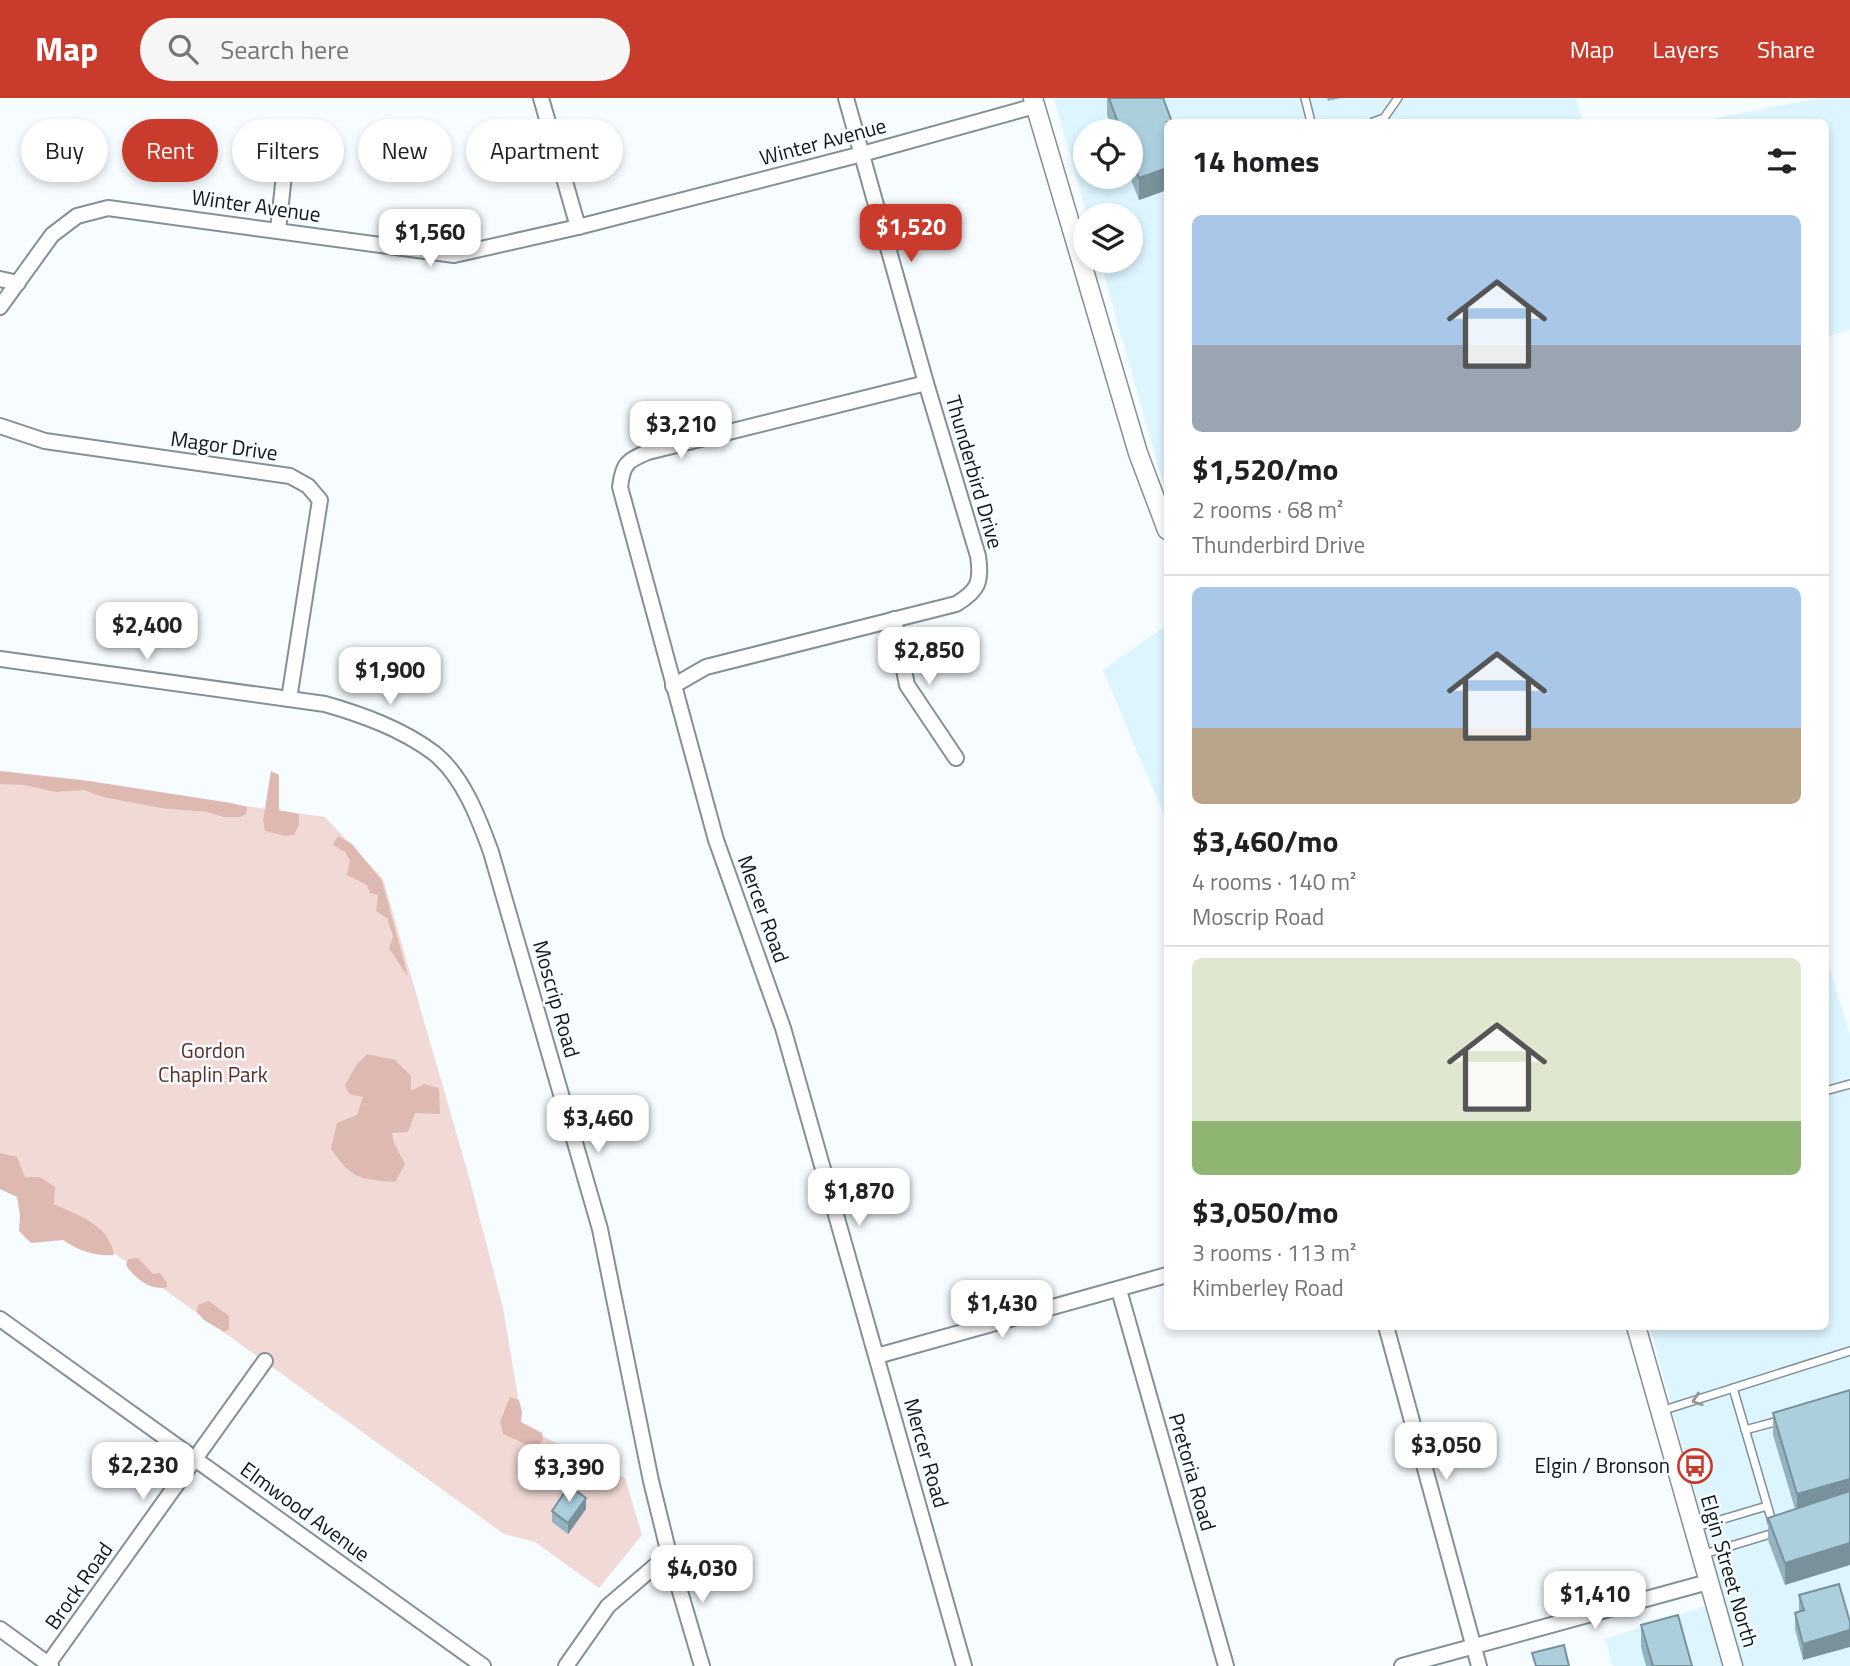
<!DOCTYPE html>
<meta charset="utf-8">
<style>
:root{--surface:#fff;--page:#f6f6f6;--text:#202124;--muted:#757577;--line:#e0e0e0;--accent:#c93c2d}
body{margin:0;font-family:"Titillium Web",sans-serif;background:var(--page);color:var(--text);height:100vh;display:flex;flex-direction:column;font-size:26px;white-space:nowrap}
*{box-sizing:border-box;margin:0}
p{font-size:23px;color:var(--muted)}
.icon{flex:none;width:38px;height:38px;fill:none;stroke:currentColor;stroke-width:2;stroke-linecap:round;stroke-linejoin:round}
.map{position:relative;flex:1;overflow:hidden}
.panel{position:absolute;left:1164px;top:21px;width:665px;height:1211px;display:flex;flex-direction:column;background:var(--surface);border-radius:10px;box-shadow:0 4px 10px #0003}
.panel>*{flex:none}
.guide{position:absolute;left:21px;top:21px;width:665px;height:63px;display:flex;gap:14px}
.controls{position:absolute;left:1073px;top:21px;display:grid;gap:14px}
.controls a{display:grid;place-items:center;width:70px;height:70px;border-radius:50%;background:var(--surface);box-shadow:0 4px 10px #0003;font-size:35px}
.price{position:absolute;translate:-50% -60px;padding:0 16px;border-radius:14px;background:#fff;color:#222;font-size:23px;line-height:46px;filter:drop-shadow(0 2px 4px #0008)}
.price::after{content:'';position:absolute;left:50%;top:42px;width:21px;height:16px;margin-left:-10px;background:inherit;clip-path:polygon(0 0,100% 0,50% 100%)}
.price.current{background:var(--accent);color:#fff}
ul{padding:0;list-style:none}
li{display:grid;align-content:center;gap:14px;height:371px;padding:0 28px}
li+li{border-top:2px solid var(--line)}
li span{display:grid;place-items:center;height:217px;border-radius:10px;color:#555}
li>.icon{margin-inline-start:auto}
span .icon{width:126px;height:126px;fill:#fffc;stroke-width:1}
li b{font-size:30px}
h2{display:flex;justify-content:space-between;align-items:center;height:84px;padding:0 28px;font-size:30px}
.tag{padding:0 24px;border-radius:32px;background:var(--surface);box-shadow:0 4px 10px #0003;font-size:24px;line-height:63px}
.tag.current{background:var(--accent);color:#fff}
header{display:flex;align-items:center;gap:42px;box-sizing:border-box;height:98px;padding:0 35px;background:var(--accent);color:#fff}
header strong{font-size:33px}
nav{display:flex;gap:38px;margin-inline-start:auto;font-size:24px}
.search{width:490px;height:63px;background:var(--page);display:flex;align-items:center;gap:18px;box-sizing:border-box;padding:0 24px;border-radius:38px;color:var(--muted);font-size:26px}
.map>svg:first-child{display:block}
.built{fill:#ddf5fe;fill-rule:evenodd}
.green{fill:#f1dad6}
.forest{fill:#ddb9b2}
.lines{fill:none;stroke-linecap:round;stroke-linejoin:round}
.service-casing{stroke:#839196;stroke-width:10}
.minor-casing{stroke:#839196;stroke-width:18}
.tertiary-casing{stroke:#839196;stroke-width:21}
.service{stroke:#fff;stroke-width:7}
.minor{stroke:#fff;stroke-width:14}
.tertiary{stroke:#fff;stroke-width:18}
.wall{fill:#94b2bf}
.shaded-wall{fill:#78919b}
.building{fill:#accfde;stroke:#78919b;stroke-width:2}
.oneway{stroke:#949697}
.labels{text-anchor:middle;stroke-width:5;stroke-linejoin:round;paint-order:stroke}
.street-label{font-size:21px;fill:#111618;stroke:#f6fcff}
.park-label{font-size:21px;fill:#5e2d25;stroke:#f6fcff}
.poi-label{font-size:21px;fill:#111618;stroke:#f6fcff;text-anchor:end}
</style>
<header>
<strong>Map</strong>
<div class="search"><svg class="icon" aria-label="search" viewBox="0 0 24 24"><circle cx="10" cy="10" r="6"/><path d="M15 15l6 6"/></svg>Search here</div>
<nav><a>Map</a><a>Layers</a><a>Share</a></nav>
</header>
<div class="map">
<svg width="1850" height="1568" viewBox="0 0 1850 1568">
<rect width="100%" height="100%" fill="#f6fcff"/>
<g class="built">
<path d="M1054,0H1576L1583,24H1167V399L1100,163H1130V117H1087ZM1085,33H1130V79H1085Z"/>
<path d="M1819,0H1850V232L1825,239V24H1696Z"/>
<path d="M1167,527V724L1103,572Z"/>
<path d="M1825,853L1850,938V1568H1613L1605,1541L1724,1502L1650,1229L1825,1228Z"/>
</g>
<path class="green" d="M0,674L325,719L383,781L469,1079L503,1210L518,1299L513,1323L625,1380L642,1437L599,1490L535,1444L504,1436L0,1073Z"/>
<g class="forest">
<path d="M0,673L89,683L231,705L247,709L246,716L240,719H224L207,714L161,710L103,699L84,692L56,694L24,687L0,686Z"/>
<path d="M271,673L279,677V712L299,716V727L294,737L286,738L265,733L263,723Z"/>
<path d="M338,738L352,746L382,783L408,878C400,869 397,860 389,851L393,838L387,820L376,813L378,797L370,795L367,787L347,777L350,762L345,754L333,747Z"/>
<path d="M367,956L395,962L411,978V993L424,986L439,990L440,1016L415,1015L408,1034L392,1035L394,1045L405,1066L395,1084C359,1081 352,1081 331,1051L337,1025L357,1017L363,999L349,996L345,987L357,966Z"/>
<path d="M0,1055L17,1059L25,1079H40L55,1089L54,1106C79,1118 110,1127 114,1157C94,1158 79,1153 63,1142L31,1145L19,1133L20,1117L17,1099L0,1091Z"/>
<path d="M138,1160L153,1176L160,1175L167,1185V1189C152,1194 133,1179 126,1167L128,1161Z"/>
<path d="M209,1203L229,1218V1231L224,1234L204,1222L197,1214L198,1207Z"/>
<path d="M510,1299L519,1302L522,1314L521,1324L542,1335L543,1342L538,1348L525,1346L503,1336L500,1324Z"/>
</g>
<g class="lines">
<g class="service-casing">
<g id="service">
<path d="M1305,0L1311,24"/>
<path d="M1373,24L1384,20L1398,0"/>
<path d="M1825,993L1850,986"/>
<path d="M1733,1290L1773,1427"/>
<path d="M1661,1313L1850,1253"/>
<path d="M1745,1332L1782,1322"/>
<path d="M1693,1430L1767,1408"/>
<path d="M1701,1457L1777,1434"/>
</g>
</g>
<g class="minor-casing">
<g id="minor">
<path d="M541,0L578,129"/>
<path d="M278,132L285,68"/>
<path d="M0,181L18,185"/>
<path d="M0,209L52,137L77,118L108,110L454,157L578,129L862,56L1035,8"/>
<path d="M926,285L648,354C626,363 623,366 620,389L716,742L783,930L964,1568"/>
<path d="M0,328L45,343L290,378L308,388L320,402L289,601"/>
<path d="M894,521L907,587L956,660"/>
<path d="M0,561L325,606C363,617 402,631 434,655C463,678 479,721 491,754L600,1131L651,1383L669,1456L702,1568"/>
<path d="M673,588L706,569L956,506C978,493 982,484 978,458L926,285L846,0"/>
<path d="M1119,1192L1226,1568"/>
<path d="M0,1221L483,1568"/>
<path d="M1386,1228L1479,1568"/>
<path d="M877,1258L1167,1177"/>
<path d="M0,1531L51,1568"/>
<path d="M48,1566L265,1263"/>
<path d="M566,1568L608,1508L669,1456"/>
<path d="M1402,1568L1708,1484"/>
</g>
</g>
<g class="tertiary-casing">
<g id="tertiary">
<path d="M1033,0L1138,355L1167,432"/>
<path d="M1636,1228L1733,1568"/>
</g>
</g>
<use href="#service" class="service"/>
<use href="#minor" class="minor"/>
<use href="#tertiary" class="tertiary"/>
</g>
<g class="wall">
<path d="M1107,0H1163L1167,24V92L1139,102L1130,79V33H1113L1107,17Z"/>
<path d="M1327,0H1341L1328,3Z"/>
<path d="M1850,1292L1785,1487L1768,1442V1420L1795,1411L1773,1337V1315Z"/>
<path d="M586,1411L568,1436L552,1424V1413Z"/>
<path d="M1839,1486L1803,1562L1795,1531V1515L1799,1514V1497Z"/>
<path d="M1641,1527L1692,1568H1646L1641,1549Z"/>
</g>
<g class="shaded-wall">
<path d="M1167,70V92L1139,102V80Z"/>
<path d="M1850,1381V1402L1797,1418V1396Z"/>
<path d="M586,1400V1411L568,1436V1425Z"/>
<path d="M1850,1445V1467L1785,1487V1465Z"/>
<path d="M1850,1532V1549L1803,1562V1546Z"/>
</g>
<g class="building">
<path d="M1109,0H1163L1172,24H1167V70L1139,80L1130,57V33H1121Z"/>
<path d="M1850,1292V1381L1797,1396L1773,1315Z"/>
<path d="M569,1388L586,1400L568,1425L552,1413Z"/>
<path d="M1850,1393V1445L1785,1465L1768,1420Z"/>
<path d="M1839,1486L1850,1524V1532L1803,1546L1795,1515L1804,1512L1799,1497Z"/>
<path d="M1678,1517L1692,1568H1653L1641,1527Z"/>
<path d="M1564,1547L1569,1568H1536L1532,1555Z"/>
</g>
<defs><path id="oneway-chevron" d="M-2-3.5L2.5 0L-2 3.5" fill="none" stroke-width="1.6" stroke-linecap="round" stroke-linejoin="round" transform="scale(1.75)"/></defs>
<use class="oneway" href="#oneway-chevron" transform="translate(1697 1302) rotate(162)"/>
<defs>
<g id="bus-ring" transform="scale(1.75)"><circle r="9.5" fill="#f6fcff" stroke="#c93c2d" stroke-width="1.5"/><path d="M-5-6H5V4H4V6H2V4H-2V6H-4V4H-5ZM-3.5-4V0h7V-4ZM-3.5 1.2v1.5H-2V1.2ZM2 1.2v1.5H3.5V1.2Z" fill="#c93c2d"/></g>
</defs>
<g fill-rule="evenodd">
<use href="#bus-ring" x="1695" y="1368"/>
</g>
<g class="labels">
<g class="street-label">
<text transform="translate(823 44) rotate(-15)" y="7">Winter Avenue</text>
<text transform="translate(256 108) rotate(8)" y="7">Winter Avenue</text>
<text transform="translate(224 348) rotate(8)" y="7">Magor Drive</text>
<text transform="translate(974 374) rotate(74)" y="7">Thunderbird Drive</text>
<text transform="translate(763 811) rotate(70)" y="7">Mercer Road</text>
<text transform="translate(556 901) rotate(74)" y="7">Moscrip Road</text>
<text transform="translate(926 1355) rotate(74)" y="7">Mercer Road</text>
<text transform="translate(1192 1374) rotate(74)" y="7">Pretoria Road</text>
<text transform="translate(305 1414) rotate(36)" y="7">Elmwood Avenue</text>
<text transform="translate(1729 1473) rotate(74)" y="7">Elgin Street North</text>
<text transform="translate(79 1488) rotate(-55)" y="7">Brock Road</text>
</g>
<g class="park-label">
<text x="213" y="960">Gordon<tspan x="213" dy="24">Chaplin Park</tspan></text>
</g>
<g class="poi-label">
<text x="1670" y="1375">Elgin / Bronson</text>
</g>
</g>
</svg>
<div class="controls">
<a><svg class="icon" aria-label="locate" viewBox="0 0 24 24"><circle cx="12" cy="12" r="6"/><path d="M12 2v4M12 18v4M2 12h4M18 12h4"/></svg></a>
<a><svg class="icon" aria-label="layers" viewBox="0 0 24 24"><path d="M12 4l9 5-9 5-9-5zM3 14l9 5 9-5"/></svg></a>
</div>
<b class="price current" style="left:911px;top:166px">$1,520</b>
<b class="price" style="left:430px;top:171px">$1,560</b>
<b class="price" style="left:681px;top:363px">$3,210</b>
<b class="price" style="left:147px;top:564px">$2,400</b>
<b class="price" style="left:929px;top:589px">$2,850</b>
<b class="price" style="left:390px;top:609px">$1,900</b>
<b class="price" style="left:598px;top:1057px">$3,460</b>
<b class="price" style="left:859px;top:1130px">$1,870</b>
<b class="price" style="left:1002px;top:1242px">$1,430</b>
<b class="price" style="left:1446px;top:1384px">$3,050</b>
<b class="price" style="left:143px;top:1404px">$2,230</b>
<b class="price" style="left:569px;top:1406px">$3,390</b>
<b class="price" style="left:702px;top:1507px">$4,030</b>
<b class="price" style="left:1595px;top:1533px">$1,410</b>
<div class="guide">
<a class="tag">Buy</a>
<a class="tag current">Rent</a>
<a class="tag">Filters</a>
<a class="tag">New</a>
<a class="tag">Apartment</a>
</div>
<section class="panel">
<h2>14 homes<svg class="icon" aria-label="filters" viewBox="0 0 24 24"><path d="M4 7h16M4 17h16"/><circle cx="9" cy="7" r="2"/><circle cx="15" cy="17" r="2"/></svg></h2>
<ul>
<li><span style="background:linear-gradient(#a9c7e8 60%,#9aa5b1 0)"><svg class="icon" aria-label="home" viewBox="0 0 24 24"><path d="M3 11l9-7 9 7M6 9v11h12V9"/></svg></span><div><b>$1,520/mo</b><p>2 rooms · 68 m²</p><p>Thunderbird Drive</p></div></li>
<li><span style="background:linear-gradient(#a9c7e8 65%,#b9a48a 0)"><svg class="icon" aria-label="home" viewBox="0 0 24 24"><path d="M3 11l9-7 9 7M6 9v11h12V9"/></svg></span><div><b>$3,460/mo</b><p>4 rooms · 140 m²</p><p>Moscrip Road</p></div></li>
<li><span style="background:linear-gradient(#dfe7d0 75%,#8fb573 0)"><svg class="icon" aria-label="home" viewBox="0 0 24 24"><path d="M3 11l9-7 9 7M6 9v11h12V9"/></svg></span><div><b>$3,050/mo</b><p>3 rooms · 113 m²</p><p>Kimberley Road</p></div></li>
</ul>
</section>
</div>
